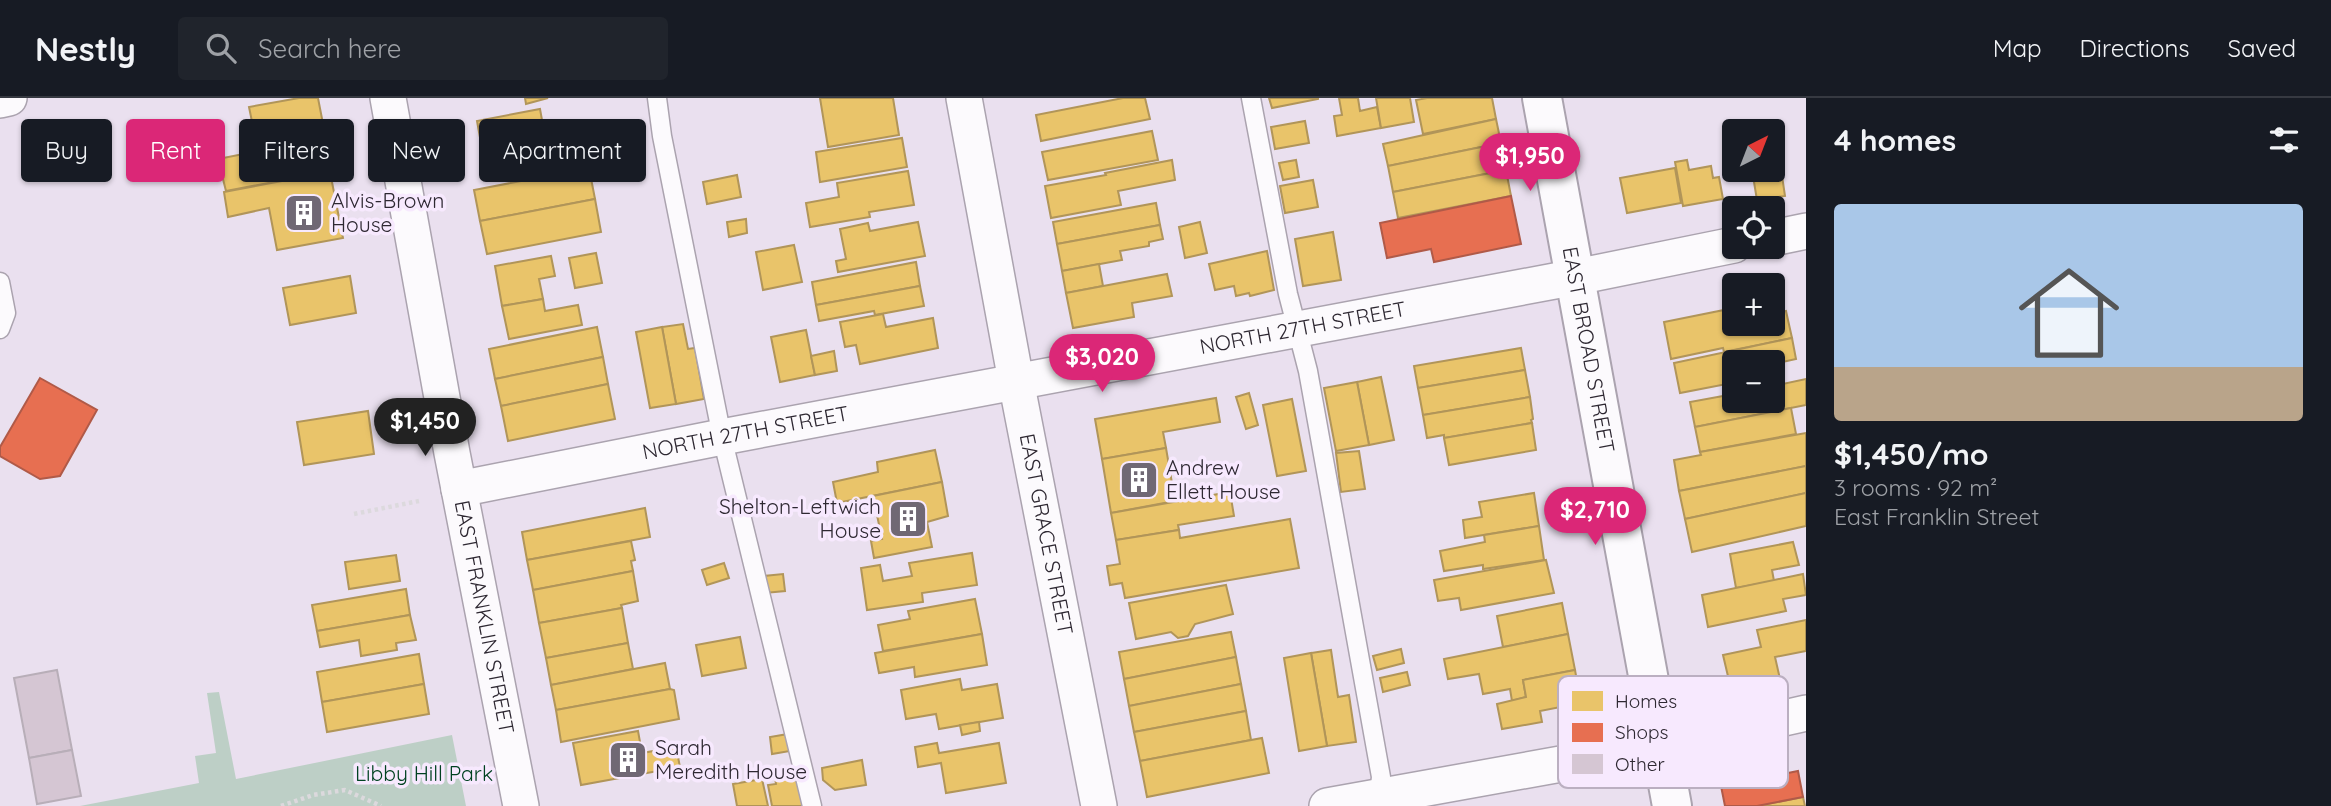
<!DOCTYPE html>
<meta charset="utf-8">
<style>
:root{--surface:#171b24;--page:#20242c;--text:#f1f3f6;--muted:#9ea1a6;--line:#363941;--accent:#db2777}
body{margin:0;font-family:Quicksand,sans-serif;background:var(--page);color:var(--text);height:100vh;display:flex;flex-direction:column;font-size:26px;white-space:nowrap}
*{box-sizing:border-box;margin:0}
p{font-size:23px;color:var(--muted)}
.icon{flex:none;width:38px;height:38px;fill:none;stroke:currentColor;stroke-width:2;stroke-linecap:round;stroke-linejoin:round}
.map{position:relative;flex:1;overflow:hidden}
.side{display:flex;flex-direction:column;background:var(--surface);width:525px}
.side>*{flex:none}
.hud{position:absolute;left:21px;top:21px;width:665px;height:63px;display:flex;gap:14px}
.needle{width:46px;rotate:42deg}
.buttons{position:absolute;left:1722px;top:21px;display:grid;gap:14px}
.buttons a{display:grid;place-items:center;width:63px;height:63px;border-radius:7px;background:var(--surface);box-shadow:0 2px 5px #0004;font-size:35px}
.price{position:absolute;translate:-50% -60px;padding:0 16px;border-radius:24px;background:var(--accent);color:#fff;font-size:23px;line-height:46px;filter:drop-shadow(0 2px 4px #0008)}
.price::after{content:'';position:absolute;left:50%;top:42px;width:21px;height:16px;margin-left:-10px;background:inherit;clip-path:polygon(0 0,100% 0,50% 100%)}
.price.active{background:#222;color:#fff}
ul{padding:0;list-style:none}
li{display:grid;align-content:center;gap:14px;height:371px;padding:0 28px}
li span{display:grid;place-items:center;height:217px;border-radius:7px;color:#555}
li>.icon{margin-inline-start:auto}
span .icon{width:126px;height:126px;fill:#fffc;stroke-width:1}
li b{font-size:30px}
h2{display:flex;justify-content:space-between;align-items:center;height:84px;padding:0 28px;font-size:30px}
.tag{padding:0 24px;border-radius:7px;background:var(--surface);box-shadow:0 2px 5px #0004;font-size:24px;line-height:63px}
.tag.active{background:var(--accent);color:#fff}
header{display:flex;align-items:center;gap:42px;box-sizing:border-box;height:98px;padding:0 35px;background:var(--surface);border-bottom:2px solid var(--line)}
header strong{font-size:33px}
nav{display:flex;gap:38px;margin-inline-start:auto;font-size:24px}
.search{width:490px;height:63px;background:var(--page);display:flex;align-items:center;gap:18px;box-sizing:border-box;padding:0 24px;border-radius:7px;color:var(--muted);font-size:26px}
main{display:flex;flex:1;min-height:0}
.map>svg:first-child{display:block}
.green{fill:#bdcfc6}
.homes{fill:#e9c46a;stroke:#b19559;stroke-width:2}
.shops{fill:#e76f51;stroke:#b05a48;stroke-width:2}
.building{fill:#d5c6d3;stroke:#b8aeb8;stroke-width:2}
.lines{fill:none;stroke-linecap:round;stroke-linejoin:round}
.lane-casing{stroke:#aba3af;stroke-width:21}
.street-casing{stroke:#aba3af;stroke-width:38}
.secondary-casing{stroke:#aba3af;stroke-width:42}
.path{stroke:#dcd9dd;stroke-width:4.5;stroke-dasharray:3.5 3.5;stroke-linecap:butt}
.lane{stroke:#fcfafd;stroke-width:18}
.street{stroke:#fcfafd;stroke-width:35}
.secondary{stroke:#fcfafd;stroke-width:38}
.labels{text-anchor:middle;stroke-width:7;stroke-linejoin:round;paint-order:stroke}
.poi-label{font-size:21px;fill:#2e2832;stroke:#f7e9fe;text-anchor:start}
.street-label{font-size:21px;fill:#2e2832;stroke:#f7e9fe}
.park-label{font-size:21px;fill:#004221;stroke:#f7e9fe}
.key{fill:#f7e9fe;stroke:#bbafc1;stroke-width:2}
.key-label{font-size:19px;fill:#2e2832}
</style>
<header>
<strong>Nestly</strong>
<div class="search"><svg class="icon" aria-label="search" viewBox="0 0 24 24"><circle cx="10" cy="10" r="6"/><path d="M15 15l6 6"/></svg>Search here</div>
<nav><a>Map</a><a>Directions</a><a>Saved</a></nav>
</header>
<main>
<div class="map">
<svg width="1806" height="708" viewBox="0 0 1806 708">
<rect width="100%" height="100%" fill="#eae0ef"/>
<path class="green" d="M219,594L236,681L452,637L466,708H80L199,685L195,658L216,655L207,595Z"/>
<g class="homes">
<path d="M299,0H318L330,62L304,67L306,78L226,93L218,61L258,53L249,9Z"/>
<path d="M525,0H548L526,6Z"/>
<path d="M820,0H893L899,37L828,49Z"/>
<path d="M1123,0H1145L1150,21L1041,43L1036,17Z"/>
<path d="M1269,0H1318V1L1272,10Z"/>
<path d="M1339,0H1358L1360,13L1377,9L1381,30L1337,38L1334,18L1342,17Z"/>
<path d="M1376,0H1410L1414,24L1381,30Z"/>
<path d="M1427,0H1492L1496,21L1423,36L1416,2Z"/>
<path d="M540,11L548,55L485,67L477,23Z"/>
<path d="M1496,21L1501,45L1388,68L1383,46Z"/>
<path d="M210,23L215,53L191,57L185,27Z"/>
<path d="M1305,23L1309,45L1275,51L1271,29Z"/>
<path d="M1152,33L1158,62L1048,82L1042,54Z"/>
<path d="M590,34L594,54L560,60L556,40Z"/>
<path d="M902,40L907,69L820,84L816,54Z"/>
<path d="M1777,44L1785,98L1757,102L1752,72H1773V45Z"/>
<path d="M1501,45L1506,72L1393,94L1388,68Z"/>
<path d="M1172,62L1175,82L1118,93L1121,107L1051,120L1045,88L1106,77L1105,75Z"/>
<path d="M1296,62L1299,79L1283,82L1279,65Z"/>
<path d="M1687,62L1689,72L1711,68L1713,80L1719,79L1723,101L1683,108L1675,64Z"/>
<path d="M589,70L595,101L480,123L474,92Z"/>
<path d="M1675,70L1681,105L1627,115L1620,80Z"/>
<path d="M1506,72L1511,98L1398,120L1393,94Z"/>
<path d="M908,73L914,107L869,114L870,119L810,129L806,105L839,99L837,85Z"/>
<path d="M330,74L343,140L277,152L269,110L228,119L224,94Z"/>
<path d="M737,77L741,99L707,106L703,84Z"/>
<path d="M1313,82L1318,109L1285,115L1280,88Z"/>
<path d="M595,101L601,134L487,156L480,123Z"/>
<path d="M1156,105L1160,127L1057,146L1053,124Z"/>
<path d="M746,121L747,135L729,139L727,124Z"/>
<path d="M918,124L925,158L838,174L836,163L846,161L840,131L868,125L870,133Z"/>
<path d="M1200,124L1207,155L1185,160L1179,129Z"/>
<path d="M1160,127L1163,141L1149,144V148L1120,153L1122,162L1062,173L1057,146Z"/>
<path d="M1333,134L1341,182L1303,188L1295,141Z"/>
<path d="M794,147L802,184L763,192L756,154Z"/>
<path d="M1267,153L1274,192L1250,198L1249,195L1236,198L1234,188L1215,192L1209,166Z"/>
<path d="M596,155L602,185L575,190L569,160Z"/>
<path d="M551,158L555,178L539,181L543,201L502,208L495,168Z"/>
<path d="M916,164L920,188L816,207L812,184Z"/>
<path d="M1099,166L1103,188L1066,195L1062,173Z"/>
<path d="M1167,176L1172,198L1132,205L1134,219L1073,230L1066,195Z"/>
<path d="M350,178L356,215L290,227L283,190Z"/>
<path d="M920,188L924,208L875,217L874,213L819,223L816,207Z"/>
<path d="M543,201L545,213L578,207L582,227L509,241L502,208Z"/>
<path d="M1724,212L1727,225L1734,224V226H1773V216L1786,213L1792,240L1724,254L1723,250L1671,261L1664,224Z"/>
<path d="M883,216L886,229L933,220L938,250L860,266L856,247L845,249L840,224Z"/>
<path d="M683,226L688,251L695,250L704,301L676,306L662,229Z"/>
<path d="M597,229L603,259L495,281L489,251Z"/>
<path d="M662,229L676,306L650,310L636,234Z"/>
<path d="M806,232L815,277L780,284L771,239Z"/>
<path d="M1792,240L1796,261L1773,266V264H1734V274L1730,275L1732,285L1680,295L1674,265Z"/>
<path d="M1521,250L1525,272L1418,290L1414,268Z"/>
<path d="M834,253L837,273L815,277L811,258Z"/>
<path d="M603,259L608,286L501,308L495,281Z"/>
<path d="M1525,272L1530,299L1423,317L1418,290Z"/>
<path d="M1381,279L1394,342L1369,347L1357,284Z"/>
<path d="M1806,281V307L1695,329L1690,304L1734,296V303H1773V288Z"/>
<path d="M1357,284L1369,347L1336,353L1324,290Z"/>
<path d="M608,286L615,321L508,343L501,308Z"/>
<path d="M1249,295L1258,327L1246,331L1236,299Z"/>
<path d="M1530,299L1533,321L1531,322L1532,325L1444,340V337L1427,340L1423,317Z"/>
<path d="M1216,300L1220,324L1163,334L1166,350L1102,361L1095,321Z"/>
<path d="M1292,301L1306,373L1277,378L1263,307Z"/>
<path d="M1791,310L1796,336L1700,354L1695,329Z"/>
<path d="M368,313L374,356L304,367L297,324Z"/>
<path d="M1532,325L1536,352L1449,367L1444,340Z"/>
<path d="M1806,335V368L1679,393L1674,362L1701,357L1700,354Z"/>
<path d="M1166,350L1175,403L1111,415L1102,361Z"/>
<path d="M935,352L942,384L837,405L833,384L878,374L877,364Z"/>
<path d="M1359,353L1365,391L1341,394L1336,355Z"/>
<path d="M1806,368V395L1685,421L1679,393Z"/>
<path d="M942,384L948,418L927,424L932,449L874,460L871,443L882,441L873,398Z"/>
<path d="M1230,394L1234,418L1178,427L1179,432L1116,442L1111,415Z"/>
<path d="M1534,395L1539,428L1465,440L1463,422L1482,419L1479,404Z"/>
<path d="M1806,395V428L1692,454L1685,421Z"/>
<path d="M645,410L650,439L527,462L522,434Z"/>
<path d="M1290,421L1299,470L1125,500L1122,485L1110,487L1107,468L1120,466L1116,442L1179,432L1180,440Z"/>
<path d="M1539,428L1544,462L1483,471V467L1444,473L1440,453L1485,444L1484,437Z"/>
<path d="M631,443L635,462L631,463L633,473L533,492L527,462Z"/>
<path d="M1793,444L1799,467L1772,472L1774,483L1736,490L1730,456Z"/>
<path d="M972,455L977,487L922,495L923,504L867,512L861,470L880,467L883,483L912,478L909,465Z"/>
<path d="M396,457L400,483L349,491L345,464Z"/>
<path d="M1546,462L1554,495L1461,512L1459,500L1438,503L1434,482Z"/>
<path d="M724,465L729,480L707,487L702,472Z"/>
<path d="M633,473L638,503L621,507L622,510L539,525L533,492Z"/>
<path d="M783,476L785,493L765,495L764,478Z"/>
<path d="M1803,476L1806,497L1783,501L1786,513L1708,529L1702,497Z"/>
<path d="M1226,487L1233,516L1195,526L1188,538L1178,540L1171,534L1136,541L1129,505Z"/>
<path d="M406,491L410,517L317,533L312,507Z"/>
<path d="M975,501L982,536L883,553L878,527L910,521L908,513Z"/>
<path d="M1562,505L1568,536L1503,549L1497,518Z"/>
<path d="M622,510L628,545L546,560L539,525Z"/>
<path d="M410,517L416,542L396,545L397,552L361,558L359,542L320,549L317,533Z"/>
<path d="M1806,522V553L1775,559L1780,581L1731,591L1723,557L1761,549L1757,532Z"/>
<path d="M1231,534L1236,559L1124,581L1119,554Z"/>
<path d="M982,536L987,567L915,579L914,569L879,575L875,555Z"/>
<path d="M1568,536L1575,572L1523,582L1526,599L1512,603L1510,591L1483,596L1479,576L1448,581L1444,561Z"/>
<path d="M740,539L746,570L702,578L696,547Z"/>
<path d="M628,545L633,571L551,587L546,560Z"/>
<path d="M1401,551L1404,565L1377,572L1373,558Z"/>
<path d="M1331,552L1338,599L1349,597L1356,644L1327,648L1311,555Z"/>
<path d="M1311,555L1327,648L1299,653L1284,560Z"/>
<path d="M419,556L424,586L322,604L317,574Z"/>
<path d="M1236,559L1241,586L1129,608L1124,581Z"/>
<path d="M665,565L670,591L556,612L551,587Z"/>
<path d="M1575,572L1581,605L1540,613L1542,624L1502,631L1497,606L1526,599L1523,582Z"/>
<path d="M1407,574L1410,587L1383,594L1380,580Z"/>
<path d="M960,581L962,592L997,586L1003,620L939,631L936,616L906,621L901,592Z"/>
<path d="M424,586L429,616L327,634L322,604Z"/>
<path d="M1241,586L1246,613L1134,634L1129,608Z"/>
<path d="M670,591L674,592L679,621L561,644L556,612Z"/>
<path d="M1246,613L1251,642L1140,663L1134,634Z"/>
<path d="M979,624L980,633L962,637L960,627Z"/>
<path d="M638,633L642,655L676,649L680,669L581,687L573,645Z"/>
<path d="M788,636L790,653L772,656L770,639Z"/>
<path d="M1262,640L1269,675L1147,699L1140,663Z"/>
<path d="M937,645L939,655L999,645L1006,685L946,695L941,665L918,669L915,649Z"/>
<path d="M862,662L866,687L835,692L823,682L822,670Z"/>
<path d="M800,674L807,708H772L768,687L776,686L775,679Z"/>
<path d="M762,681L768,708H737L733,686Z"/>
<path d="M1803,699L1805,708H1757Z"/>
</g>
<g class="shops">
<path d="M1511,98L1521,146L1434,164L1431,151L1387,160L1380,125Z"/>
<path d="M40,280L97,312L60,378L40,381L0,358V349Z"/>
<path d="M1798,673L1803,699L1757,708H1725L1721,688Z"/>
</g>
<g class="building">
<path d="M57,572L72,652L29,660L14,580Z"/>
<path d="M72,652L81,698L37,706L29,660Z"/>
</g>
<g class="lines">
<g class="lane-casing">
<g id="lane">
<path d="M657,0L662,38L722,339L812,708"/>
<path d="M1251,0L1288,196L1308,273L1381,679L1378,705"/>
<path d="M0,184L6,215L0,231"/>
</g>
</g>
<g class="street-casing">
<g id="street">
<path id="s1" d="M388,0L452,355L521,708"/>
<path id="s2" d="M964,0L1016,283L1099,708"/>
<path d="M0,2L9,0"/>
<path d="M1773,140L1806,133"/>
<path id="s3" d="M459,391L722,339L1576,179L1734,147"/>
<path d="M1327,708L1661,648L1806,615"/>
</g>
</g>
<g class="secondary-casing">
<g id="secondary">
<path id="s4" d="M1542,0L1672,708"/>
</g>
</g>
<g class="path">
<path d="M354,416L419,403"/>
<path d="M281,708L313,697L345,692L381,708"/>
</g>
<use href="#lane" class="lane"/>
<use href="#street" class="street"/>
<use href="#secondary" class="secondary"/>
</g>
<defs>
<g id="building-square" transform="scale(2.0125)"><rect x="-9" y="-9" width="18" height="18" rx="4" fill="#706874" stroke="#f7e9fe"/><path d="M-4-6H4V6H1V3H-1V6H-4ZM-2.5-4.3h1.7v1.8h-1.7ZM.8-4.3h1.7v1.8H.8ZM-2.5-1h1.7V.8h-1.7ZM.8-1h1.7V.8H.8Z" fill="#fff"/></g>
</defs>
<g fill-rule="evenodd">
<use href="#building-square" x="304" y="115"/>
<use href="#building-square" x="1139" y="382"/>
<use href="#building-square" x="908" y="421"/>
<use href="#building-square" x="628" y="662"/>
</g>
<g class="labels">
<g class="poi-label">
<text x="331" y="110">Alvis-Brown<tspan x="331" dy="24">House</tspan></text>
<text x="1166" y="377">Andrew<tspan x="1166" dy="24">Ellett House</tspan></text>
<text x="881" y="416" text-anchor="end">Shelton-Leftwich<tspan x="881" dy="24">House</tspan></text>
<text x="655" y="657">Sarah<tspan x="655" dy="24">Meredith House</tspan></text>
</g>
<g class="street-label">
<text dy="7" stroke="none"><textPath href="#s3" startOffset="859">NORTH 27TH STREET</textPath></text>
<text dy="7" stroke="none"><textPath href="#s4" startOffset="256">EAST BROAD STREET</textPath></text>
<text dy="7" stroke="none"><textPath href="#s3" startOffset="292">NORTH 27TH STREET</textPath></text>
<text dy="7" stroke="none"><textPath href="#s2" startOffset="444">EAST GRACE STREET</textPath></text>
<text dy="7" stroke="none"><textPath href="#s1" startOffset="528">EAST FRANKLIN STREET</textPath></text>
</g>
<g class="park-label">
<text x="424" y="683">Libby Hill Park</text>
</g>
</g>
<rect x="1558" y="578" width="230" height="112" rx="10" class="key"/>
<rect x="1572" y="593" width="31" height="20" fill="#e9c46a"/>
<rect x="1572" y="625" width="31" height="19" fill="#e76f51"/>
<rect x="1572" y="656" width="31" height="20" fill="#d5c6d3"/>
<g class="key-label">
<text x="1615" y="610">Homes</text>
<text x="1615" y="641">Shops</text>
<text x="1615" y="673">Other</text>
</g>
</svg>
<div class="buttons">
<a><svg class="needle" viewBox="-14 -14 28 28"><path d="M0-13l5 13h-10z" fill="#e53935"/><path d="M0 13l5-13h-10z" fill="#9ea1a6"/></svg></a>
<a><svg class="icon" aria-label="locate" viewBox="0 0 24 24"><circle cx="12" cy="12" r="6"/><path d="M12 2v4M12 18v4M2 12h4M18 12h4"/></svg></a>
<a>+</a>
<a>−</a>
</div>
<b class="price" style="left:1530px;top:95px">$1,950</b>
<b class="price" style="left:1102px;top:296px">$3,020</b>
<b class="price active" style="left:425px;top:360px">$1,450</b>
<b class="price" style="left:1595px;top:449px">$2,710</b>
<div class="hud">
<a class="tag">Buy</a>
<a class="tag active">Rent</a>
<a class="tag">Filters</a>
<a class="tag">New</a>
<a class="tag">Apartment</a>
</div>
</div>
<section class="side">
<h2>4 homes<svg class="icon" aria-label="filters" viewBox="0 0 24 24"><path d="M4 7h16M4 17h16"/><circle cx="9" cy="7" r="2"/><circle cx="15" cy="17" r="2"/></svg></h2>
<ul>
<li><span style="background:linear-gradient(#a9c7e8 75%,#b9a48a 0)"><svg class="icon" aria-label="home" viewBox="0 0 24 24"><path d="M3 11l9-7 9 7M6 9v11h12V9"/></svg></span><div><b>$1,450/mo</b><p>3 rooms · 92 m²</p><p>East Franklin Street</p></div></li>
</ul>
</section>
</main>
